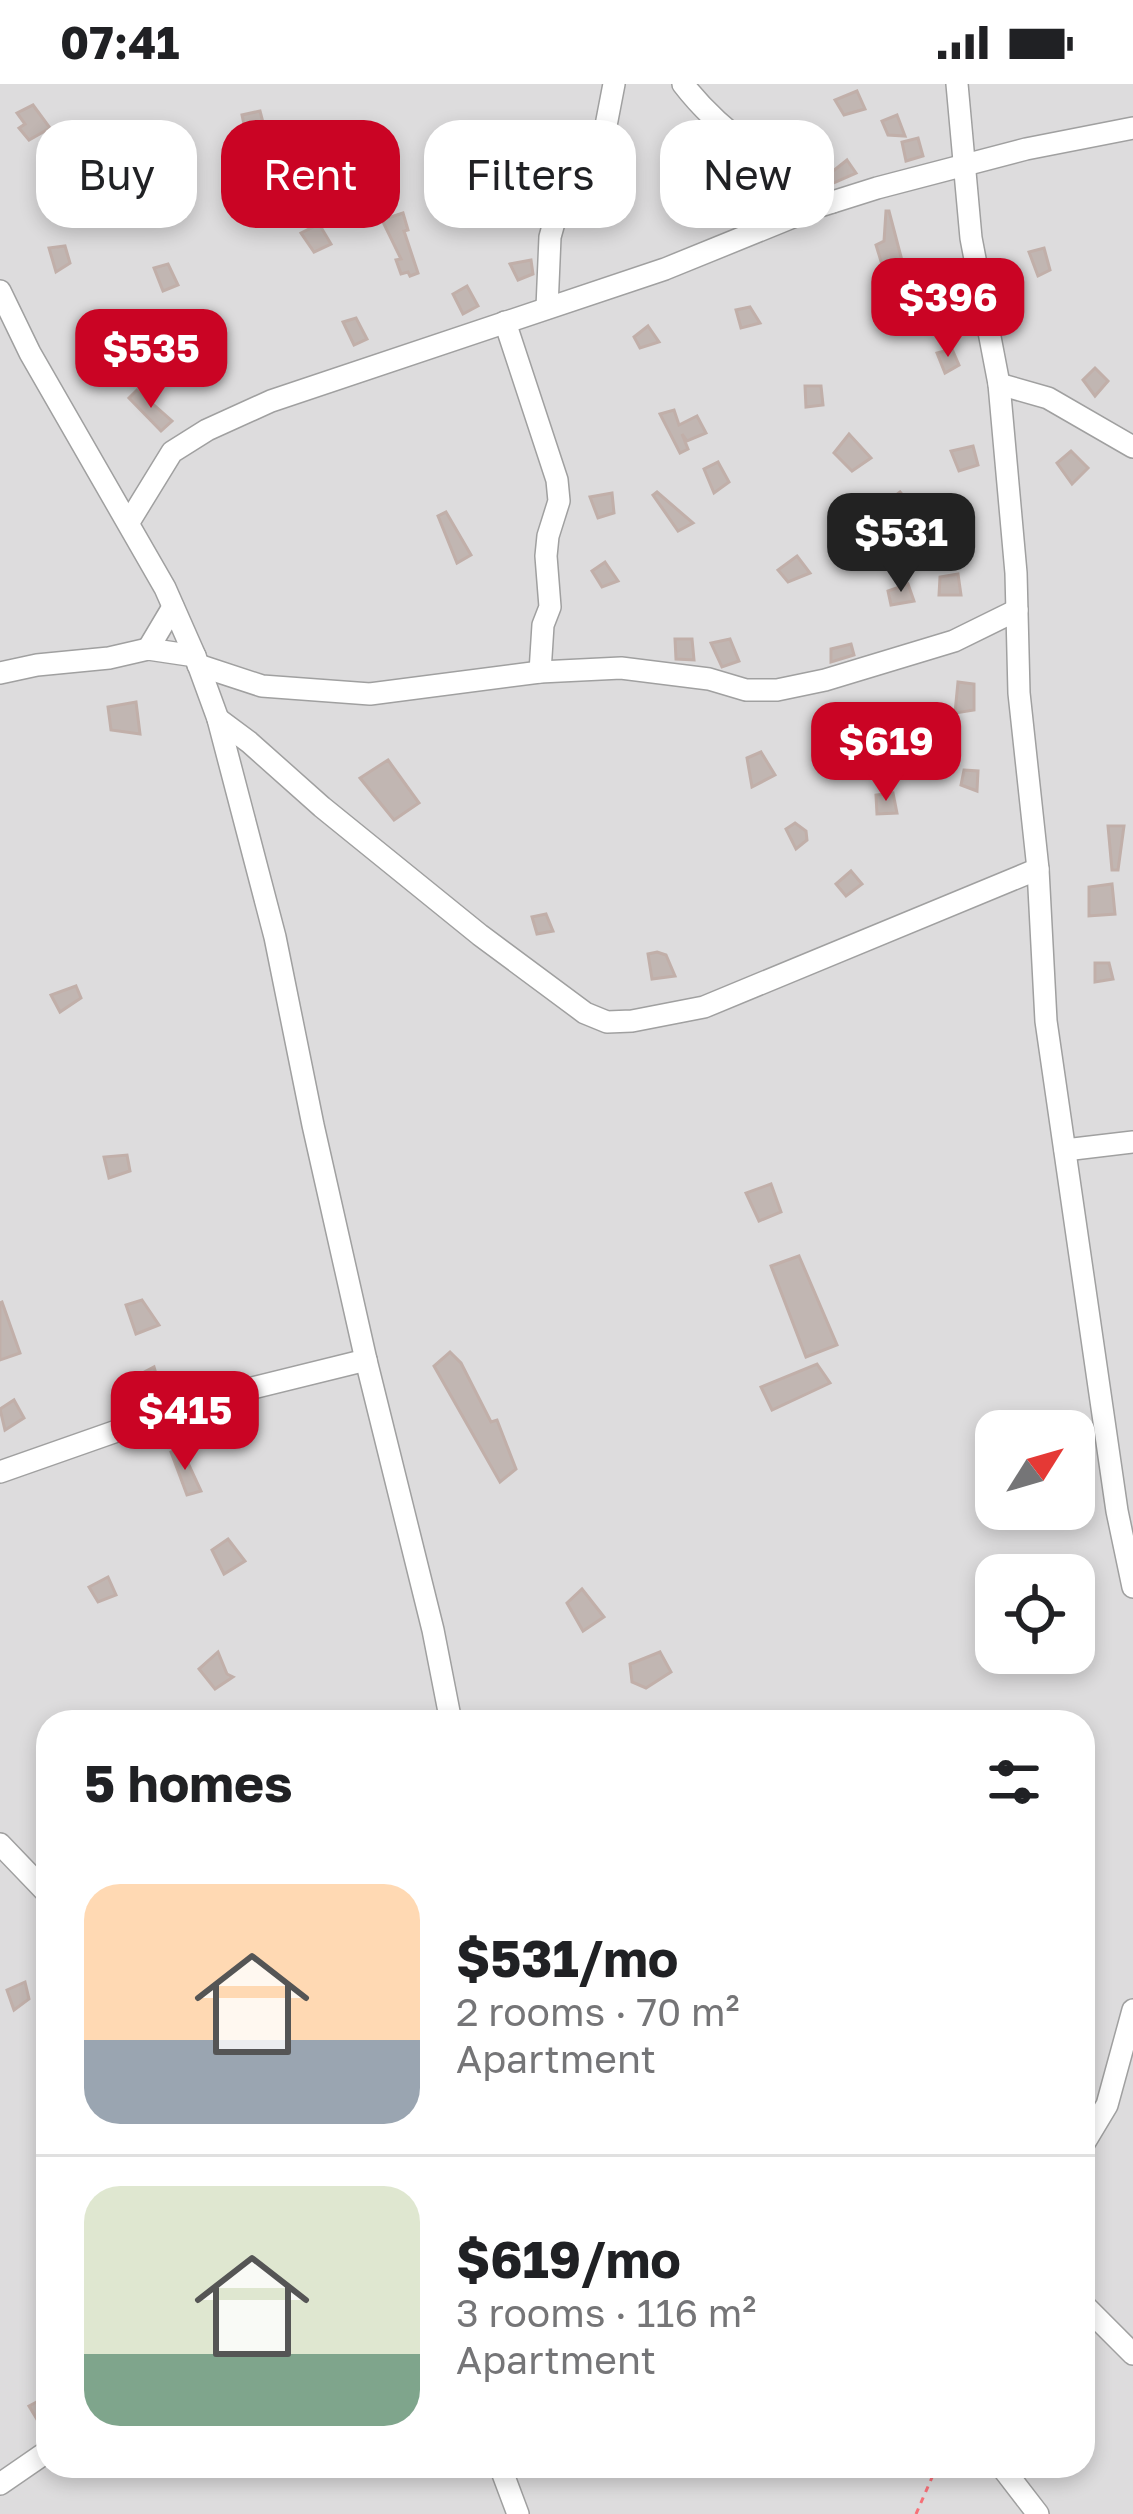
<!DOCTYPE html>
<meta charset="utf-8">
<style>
:root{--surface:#fff;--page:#f2f2f2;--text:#202124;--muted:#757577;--line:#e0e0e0;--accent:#ca0424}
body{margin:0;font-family:"Golos Text",sans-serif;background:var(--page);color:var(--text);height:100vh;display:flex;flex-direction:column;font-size:45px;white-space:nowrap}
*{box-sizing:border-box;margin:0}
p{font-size:39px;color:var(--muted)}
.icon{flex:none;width:66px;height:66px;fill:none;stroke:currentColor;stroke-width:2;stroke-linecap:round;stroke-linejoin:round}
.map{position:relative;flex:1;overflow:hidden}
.drawer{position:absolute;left:36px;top:1626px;width:1059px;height:768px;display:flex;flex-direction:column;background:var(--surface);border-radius:36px;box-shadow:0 6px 18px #0003}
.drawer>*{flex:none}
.top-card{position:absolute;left:36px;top:36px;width:1062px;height:108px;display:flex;gap:24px}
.needle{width:78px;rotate:53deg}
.buttons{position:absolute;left:975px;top:1326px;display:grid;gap:24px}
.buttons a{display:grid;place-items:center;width:120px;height:120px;border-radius:24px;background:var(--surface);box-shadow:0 6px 18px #0003;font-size:60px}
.price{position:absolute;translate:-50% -102px;padding:0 27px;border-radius:24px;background:var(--accent);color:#fff;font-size:39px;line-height:78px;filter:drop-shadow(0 3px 6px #0008)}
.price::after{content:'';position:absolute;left:50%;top:72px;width:36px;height:27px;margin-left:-18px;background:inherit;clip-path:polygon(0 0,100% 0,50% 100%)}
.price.active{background:#222;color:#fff}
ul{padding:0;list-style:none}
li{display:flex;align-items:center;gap:36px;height:300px;padding:0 48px}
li+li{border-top:3px solid var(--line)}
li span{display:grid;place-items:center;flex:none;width:336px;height:240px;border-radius:36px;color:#555}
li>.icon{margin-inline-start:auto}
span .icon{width:144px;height:144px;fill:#fffc;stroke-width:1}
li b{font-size:51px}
h2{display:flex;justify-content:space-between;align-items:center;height:144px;padding:0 48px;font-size:51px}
.pill{padding:0 42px;border-radius:36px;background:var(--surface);box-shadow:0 6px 18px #0003;font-size:42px;line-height:108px}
.pill.active{background:var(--accent);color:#fff}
.status{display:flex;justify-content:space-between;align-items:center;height:84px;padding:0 60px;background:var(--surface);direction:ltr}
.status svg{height:33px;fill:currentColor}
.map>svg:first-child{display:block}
.residential{fill:#dddcdd;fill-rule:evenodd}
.building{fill:#c1b6b2;stroke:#c1afa9;stroke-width:3}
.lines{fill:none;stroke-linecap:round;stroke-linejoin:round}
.minor-casing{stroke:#a0a0a0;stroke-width:24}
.path{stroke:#f77078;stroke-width:3;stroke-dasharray:6 6;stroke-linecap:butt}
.minor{stroke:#fff;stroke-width:21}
</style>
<div class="status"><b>07:41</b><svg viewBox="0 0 49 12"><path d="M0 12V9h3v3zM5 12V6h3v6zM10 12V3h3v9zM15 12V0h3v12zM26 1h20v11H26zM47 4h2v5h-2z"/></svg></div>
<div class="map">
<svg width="1133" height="2430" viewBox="0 0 1133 2430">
<rect width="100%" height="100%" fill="#f0ebe6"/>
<path class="residential" d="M0,0H1133V2430H0ZM996,1347H1074V1425H996ZM996,1491H1074V1569H996ZM48,1638H1083V2382H48Z"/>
<g class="building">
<path d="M857,7L865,25L844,31L835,16Z"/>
<path d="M33,21L50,44L29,56L19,44L25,40L17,29Z"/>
<path d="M260,27L266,50H246L242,31Z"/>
<path d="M897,31L905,52L888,51L882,37Z"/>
<path d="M918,54L923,72L906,77L902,58Z"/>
<path d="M449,57L453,81L432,85L429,61Z"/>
<path d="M551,61L558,75L538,82L534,69Z"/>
<path d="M847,76L856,89L831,100L823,95Z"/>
<path d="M723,88L732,108L716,112L708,90Z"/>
<path d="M886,127H889L905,188L884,187L876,161L884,157Z"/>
<path d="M403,129L408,146L404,147L418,189L410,192L408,188L401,190L396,176L401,175L382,136Z"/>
<path d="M319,140L331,160L314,168L301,149Z"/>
<path d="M65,162L70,179L56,188L49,164Z"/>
<path d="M1044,164L1050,186L1038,192L1029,168Z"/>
<path d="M531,176L533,190L518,196L510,180Z"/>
<path d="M168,180L178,201L163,207L154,184Z"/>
<path d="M467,202L478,222L463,230L453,210Z"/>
<path d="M750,223L760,239L741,244L736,226Z"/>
<path d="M356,234L367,255L354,261L343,238Z"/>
<path d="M648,242L659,258L640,264L634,253Z"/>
<path d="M952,265L959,281L945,289L937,269Z"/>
<path d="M1095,284L1108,297L1095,312L1083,296Z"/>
<path d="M805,302H821L823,321L806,323Z"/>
<path d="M137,306L172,337L161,347L129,314Z"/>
<path d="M674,326L679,341L697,332L706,349L687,357L682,350L688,365L680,369L660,330Z"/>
<path d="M849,350L871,374L852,387L834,369Z"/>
<path d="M973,362L978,381L959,387L951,367Z"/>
<path d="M1071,367L1088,384L1072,400L1057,379Z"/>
<path d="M718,378L729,398L714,409L704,385Z"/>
<path d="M657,408L693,439L678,447L653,411Z"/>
<path d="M900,408L918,429L902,438L888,417Z"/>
<path d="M612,409L614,429L598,434L590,413Z"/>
<path d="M446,428L471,471L457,479L438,432Z"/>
<path d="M797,472L810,489L788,498L778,486Z"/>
<path d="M605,478L618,497L602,503L592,487Z"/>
<path d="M958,490L961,511H939L940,493Z"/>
<path d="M908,500L914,517L891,521L888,507Z"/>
<path d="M675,555H692L694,576L676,575Z"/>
<path d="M730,555L739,577L722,583L711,559Z"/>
<path d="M851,560L854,571L831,578V565Z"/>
<path d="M958,598L974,600V626L955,629Z"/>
<path d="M136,618L140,650L111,646L108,623Z"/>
<path d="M846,626L854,646L836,651L831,633Z"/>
<path d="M761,668L775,691L752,703L747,674Z"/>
<path d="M388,676L419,719L394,736L360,694Z"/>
<path d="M964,686L978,687L977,707L961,701Z"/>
<path d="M893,709L897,729L877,730L876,711Z"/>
<path d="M795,739L806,747L807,756L796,765L786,745Z"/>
<path d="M1108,742H1124L1118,786H1112Z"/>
<path d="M851,787L862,800L846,812L836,800Z"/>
<path d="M1112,800L1115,830L1089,832V803Z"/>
<path d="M546,830L553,847L537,850L532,833Z"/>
<path d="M657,868L666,871L675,892L652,895L648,870Z"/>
<path d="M1095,879H1109L1113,895L1095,898Z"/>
<path d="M76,902L81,914L60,928L51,911Z"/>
<path d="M127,1071L130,1087L109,1094L104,1073Z"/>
<path d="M771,1100L781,1128L759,1137L746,1109Z"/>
<path d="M799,1172L837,1261L806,1273L771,1182Z"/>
<path d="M142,1216L159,1241L136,1250L126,1221Z"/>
<path d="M2,1218L20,1269L0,1276V1219Z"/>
<path d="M450,1268L461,1279L491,1338L497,1336L516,1385L500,1398L434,1282Z"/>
<path d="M817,1280L830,1299L772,1326L761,1303Z"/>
<path d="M154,1283L162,1310L149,1315L137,1292Z"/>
<path d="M14,1316L24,1334L5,1346L0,1325Z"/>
<path d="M181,1364L201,1407L187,1411L171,1368Z"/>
<path d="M228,1455L245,1477L224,1490L212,1466Z"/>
<path d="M108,1493L116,1511L98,1518L89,1503Z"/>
<path d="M582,1505L604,1533L583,1547L567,1519Z"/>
<path d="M218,1568L227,1590L233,1593L215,1605L199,1585Z"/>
<path d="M660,1568L671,1588L646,1604L632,1598L630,1580Z"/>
<path d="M25,1898L29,1915L14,1926L7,1906Z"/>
<path d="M48,2312V2352H47L29,2322Z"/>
</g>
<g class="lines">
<g class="minor-casing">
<g id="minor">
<path d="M683,0C722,51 778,85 832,118"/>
<path d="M957,0L971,154L999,300L1016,489L1019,609L1038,785L1046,937L1117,1427L1133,1503"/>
<path d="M0,207L30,269L165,504L195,572L218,635L275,853L313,1041L366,1276L433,1546L451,1638"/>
<path d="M547,224L550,153L555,135L589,98L598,83L614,0"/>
<path d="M505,238L557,396L559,417L548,452L546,472L550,523L543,541L540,588"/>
<path d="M999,300L1048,314L1133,363"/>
<path d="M129,438L172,368L207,346L271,317L665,185L820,122L877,104L1026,65L1133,44"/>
<path d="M148,565L173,523"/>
<path d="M198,581L262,602L370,610L540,588L621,584L709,595L746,606H777L825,596L954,557L1017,526"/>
<path d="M0,589L37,581L109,574L148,565L195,572"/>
<path d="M218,635L249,658L322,723L480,851L585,929L607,938L632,937L704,923L1038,785"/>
<path d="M1065,1066L1133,1058"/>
<path d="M0,1388L208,1315L366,1276"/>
<path d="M0,1760L48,1810"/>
<path d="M1083,2061L1107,2021L1133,1926"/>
<path d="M1083,2220L1133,2270"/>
<path d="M500,2382L518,2430"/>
<path d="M1001,2382L1038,2430"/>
<path d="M0,2400L48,2367"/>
</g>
</g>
<path class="path" d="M916,2430L937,2382"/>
<use href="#minor" class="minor"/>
</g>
</svg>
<div class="buttons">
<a><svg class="needle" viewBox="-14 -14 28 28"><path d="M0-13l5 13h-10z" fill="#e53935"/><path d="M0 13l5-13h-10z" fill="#757577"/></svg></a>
<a><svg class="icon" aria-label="locate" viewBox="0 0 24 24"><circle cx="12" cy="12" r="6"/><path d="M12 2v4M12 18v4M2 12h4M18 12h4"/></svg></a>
</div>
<b class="price" style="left:948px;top:276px">$396</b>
<b class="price" style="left:151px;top:327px">$535</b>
<b class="price active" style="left:901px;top:511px">$531</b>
<b class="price" style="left:886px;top:720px">$619</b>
<b class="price" style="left:185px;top:1389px">$415</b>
<div class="top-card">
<a class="pill">Buy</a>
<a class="pill active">Rent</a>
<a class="pill">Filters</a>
<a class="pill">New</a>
</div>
<section class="drawer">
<h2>5 homes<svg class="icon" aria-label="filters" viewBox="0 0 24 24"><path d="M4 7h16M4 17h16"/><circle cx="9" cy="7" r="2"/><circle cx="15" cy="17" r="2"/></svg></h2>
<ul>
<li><span style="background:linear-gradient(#ffd9b3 65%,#9aa5b1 0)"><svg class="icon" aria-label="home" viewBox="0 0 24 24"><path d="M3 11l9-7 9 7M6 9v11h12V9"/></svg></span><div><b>$531/mo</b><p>2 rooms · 70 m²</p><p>Apartment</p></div></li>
<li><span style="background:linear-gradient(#dfe7d0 70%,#7fa58c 0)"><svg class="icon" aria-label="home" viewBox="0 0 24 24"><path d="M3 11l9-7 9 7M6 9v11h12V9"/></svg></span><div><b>$619/mo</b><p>3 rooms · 116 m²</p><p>Apartment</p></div></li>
</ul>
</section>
</div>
